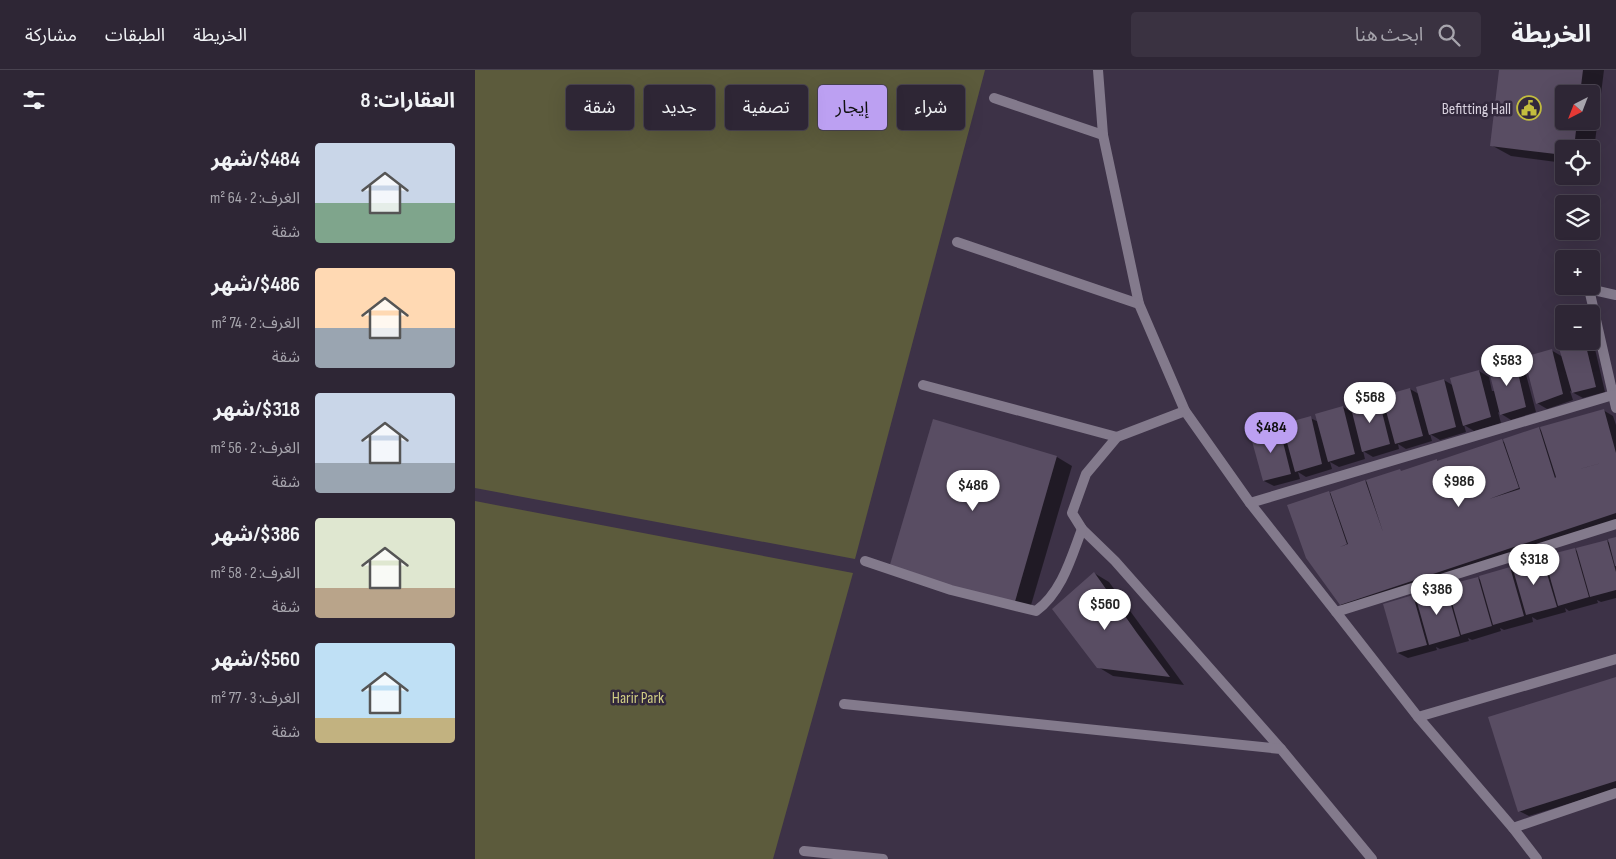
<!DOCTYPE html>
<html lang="ar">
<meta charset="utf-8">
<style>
:root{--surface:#2e2635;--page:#3a3241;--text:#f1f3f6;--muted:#a7a5ad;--line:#494350;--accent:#bca0f2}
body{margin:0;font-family:"Sofia Sans Condensed","Noto Sans Arabic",sans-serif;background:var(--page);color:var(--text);direction:rtl;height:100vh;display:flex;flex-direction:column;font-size:19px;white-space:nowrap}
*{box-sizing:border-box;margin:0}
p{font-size:16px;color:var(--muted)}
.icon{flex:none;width:28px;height:28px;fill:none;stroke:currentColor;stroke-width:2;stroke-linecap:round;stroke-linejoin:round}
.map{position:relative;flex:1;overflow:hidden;direction:ltr}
.details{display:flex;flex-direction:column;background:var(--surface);width:475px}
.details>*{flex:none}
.hud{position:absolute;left:15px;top:15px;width:475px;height:45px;direction:rtl;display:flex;gap:10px}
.needle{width:32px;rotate:222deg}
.controls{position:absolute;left:1080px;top:15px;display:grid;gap:10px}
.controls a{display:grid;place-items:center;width:45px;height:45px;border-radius:5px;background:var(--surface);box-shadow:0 5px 20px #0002,0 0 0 1px var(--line);font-size:25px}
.price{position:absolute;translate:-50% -42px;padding:0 11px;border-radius:18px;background:#fff;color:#222;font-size:16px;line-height:32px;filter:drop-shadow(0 1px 2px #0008)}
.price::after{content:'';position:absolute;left:50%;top:30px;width:15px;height:11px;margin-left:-8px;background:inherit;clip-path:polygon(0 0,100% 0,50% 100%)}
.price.selected{background:var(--accent);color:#111}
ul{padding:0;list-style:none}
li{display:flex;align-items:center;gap:15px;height:125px;padding:0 20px}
li span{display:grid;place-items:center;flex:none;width:140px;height:100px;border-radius:5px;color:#555}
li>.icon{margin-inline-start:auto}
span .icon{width:60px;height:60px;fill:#fffc;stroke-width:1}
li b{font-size:21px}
h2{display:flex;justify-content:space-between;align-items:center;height:60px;padding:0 20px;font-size:21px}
.tag{padding:0 18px;border-radius:5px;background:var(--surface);box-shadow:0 5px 20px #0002,0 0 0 1px var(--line);font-size:18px;line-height:45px}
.tag.selected{background:var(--accent);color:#111}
header{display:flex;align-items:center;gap:30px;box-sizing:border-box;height:70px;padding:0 25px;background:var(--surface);border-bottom:1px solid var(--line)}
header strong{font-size:24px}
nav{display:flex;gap:28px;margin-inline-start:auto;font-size:18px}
.search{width:350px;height:45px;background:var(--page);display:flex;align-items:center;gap:12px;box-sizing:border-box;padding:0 18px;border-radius:5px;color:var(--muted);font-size:19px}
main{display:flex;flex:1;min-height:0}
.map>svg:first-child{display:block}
.green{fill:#5c5b3c}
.shadow{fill:#0007;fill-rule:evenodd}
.building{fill:#594d63;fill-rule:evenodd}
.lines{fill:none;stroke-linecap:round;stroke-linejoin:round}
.street{stroke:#837a8c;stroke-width:10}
.labels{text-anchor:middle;stroke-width:5;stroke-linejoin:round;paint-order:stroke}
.poi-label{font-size:16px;fill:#d9d2df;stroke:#32283c;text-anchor:end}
.park-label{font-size:16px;fill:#d0cd84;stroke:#32283c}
</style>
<header>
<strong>الخريطة</strong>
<div class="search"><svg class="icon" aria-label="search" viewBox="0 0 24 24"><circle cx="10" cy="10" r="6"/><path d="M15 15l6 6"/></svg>ابحث هنا</div>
<nav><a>الخريطة</a><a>الطبقات</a><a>مشاركة</a></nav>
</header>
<main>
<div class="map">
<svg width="1141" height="789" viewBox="0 0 1141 789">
<rect width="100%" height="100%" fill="#3d3247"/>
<g class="green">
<path d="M0,0H510L380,489L0,418Z"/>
<path d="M0,431L378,503L298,789H0Z"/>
</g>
<g class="shadow">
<path d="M1025,0H1129L1117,96H1116V79H1089V93L1036,86L1016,75ZM1089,24H1116V51H1089Z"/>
<path d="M1110,273L1120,279L1130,322L1108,328L1095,321L1098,330L1072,339L1062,333L1076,280L1088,287Z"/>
<path d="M1039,291L1049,297L1061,342L1036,350L1023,342L1026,353L999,361L989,355L991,362L965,370L955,364L957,371L931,379L923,374L924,379L898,387L888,381L890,389L864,397L855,392L857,399L831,407L823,402L825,409L799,416L789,411L803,357L810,361L835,348L844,352L868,337L878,343L903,328L910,332L935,319L944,324L969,310L979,316L1004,301L1014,307L1017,321H1020Z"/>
<path d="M1128,340L1138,346L1141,355V451L876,540L865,534L813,436L925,401L927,402L963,392L1027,371L1031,373L1064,358L1067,361Z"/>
<path d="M458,351L582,387L597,396L554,542L416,498Z"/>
<path d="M1141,468V528L1126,532L1122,530L1123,533L1094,541L1090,538L1091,542L1062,550L1057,547L1058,552L1029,560L1025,558L1026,561L997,570L993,568L994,571L965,579L961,577L962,580L933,588L923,583L938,527L943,530L971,518L975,520L1003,508L1007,511L1035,499L1040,502L1067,489L1072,491L1099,479L1104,482L1132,471L1135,473Z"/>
<path d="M619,503L634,512L709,615L638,606L623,597Z"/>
<path d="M1141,608V719L1054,746L1044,741Z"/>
</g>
<g class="building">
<path d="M1024,0H1108L1105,24H1089V51H1102L1099,79H1089V85L1015,76Z"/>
<path d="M1110,272L1121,317L1097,323L1084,278Z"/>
<path d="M1077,279L1088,324L1061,334L1049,287Z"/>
<path d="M1040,290L1051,337L1025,345L1013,297Z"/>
<path d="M1004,300L1016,347L988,356L975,308Z"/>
<path d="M969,309L981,357L954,365L941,317Z"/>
<path d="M935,318L948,366L920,374L907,326Z"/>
<path d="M903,326L915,374L887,382L875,334Z"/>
<path d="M868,336L880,384L853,392L840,344Z"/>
<path d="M1129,339L1141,383V443L865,535L831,488L812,435L854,421L872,474L865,477L873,474L855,422L890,410L908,462L891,410L925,399L926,401L962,389V391L1027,369L1044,418L1014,429L1045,419L1028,369L1064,357L1080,408L1081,407L1065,357ZM1134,391L1097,401L1112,397Z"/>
<path d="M836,346L847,394L820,402L807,354Z"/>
<path d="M458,349L582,386L539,535L414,498Z"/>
<path d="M804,356L816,404L788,411L775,364Z"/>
<path d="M1141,467V496H1140L1133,469Z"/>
<path d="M1132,470L1141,502V520L1115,527L1101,478Z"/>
<path d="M1100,478L1114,527L1083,536L1069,486Z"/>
<path d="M1067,487L1082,537L1051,545L1037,496Z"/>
<path d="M1035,497L1049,546L1018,555L1004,506Z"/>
<path d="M619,502L662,563L695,607L622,598L577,539Z"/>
<path d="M1003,507L1017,556L986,565L972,515Z"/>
<path d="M971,517L985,566L954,575L940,525Z"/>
<path d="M938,525L952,575L922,583L908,534Z"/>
<path d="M1141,607V711L1043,742L1013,647Z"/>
</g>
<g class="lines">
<g class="street">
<path d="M623,0L628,65L664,234L710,341L775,433"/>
<path d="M519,28L628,65"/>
<path d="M482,172L664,234"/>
<path d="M1141,225L1114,219L1141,338"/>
<path d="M448,315L642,367"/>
<path d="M710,341L642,367L611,404L597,443L607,459L640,491L806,679"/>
<path d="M390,491L476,520L561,541C587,522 596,488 607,459"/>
<path d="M861,542L775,433L1138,325"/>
<path d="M369,634L806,679L897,789"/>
<path d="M943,647L861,542L1141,454"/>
<path d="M1038,758L943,647L1141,589"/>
<path d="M329,781L408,789"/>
<path d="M1062,789L1038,758L1141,723"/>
</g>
</g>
<defs>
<g id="civic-ring" transform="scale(1.25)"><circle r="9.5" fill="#32283c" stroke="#c3bd3e" stroke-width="1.5"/><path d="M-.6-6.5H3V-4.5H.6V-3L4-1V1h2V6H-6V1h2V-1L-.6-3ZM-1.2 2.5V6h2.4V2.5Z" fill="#c3bd3e"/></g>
</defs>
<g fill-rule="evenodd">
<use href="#civic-ring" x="1054" y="38"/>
</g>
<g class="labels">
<g class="poi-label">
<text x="1036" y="44">Befitting Hall</text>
</g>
<g class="park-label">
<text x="163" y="633">Harir Park</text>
</g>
</g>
</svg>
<div class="controls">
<a><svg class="needle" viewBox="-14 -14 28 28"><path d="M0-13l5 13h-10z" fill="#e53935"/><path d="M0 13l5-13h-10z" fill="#a7a5ad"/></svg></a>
<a><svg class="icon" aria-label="locate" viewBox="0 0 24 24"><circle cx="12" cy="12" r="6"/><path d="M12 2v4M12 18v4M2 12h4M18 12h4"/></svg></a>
<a><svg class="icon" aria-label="layers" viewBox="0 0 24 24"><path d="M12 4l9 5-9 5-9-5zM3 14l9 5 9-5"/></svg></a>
<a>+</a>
<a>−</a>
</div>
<b class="price" style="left:1032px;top:317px">$583</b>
<b class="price" style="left:895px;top:354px">$568</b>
<b class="price selected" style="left:796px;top:384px">$484</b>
<b class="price" style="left:984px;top:438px">$986</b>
<b class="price" style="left:498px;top:442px">$486</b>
<b class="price" style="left:1059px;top:516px">$318</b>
<b class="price" style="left:962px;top:546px">$386</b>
<b class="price" style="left:630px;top:561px">$560</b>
<div class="hud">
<a class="tag">شراء</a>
<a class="tag selected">إيجار</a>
<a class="tag">تصفية</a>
<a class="tag">جديد</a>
<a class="tag">شقة</a>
</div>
</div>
<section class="details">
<h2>العقارات: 8<svg class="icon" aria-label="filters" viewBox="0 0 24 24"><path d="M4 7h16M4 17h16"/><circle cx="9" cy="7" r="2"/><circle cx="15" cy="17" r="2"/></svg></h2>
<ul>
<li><span style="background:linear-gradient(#c9d6e8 60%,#7fa58c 0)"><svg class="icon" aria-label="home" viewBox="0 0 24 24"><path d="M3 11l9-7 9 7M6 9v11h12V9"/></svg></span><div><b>$484/شهر</b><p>الغرف: 2 · 64 m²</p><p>شقة</p></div></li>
<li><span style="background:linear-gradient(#ffd9b3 60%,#9aa5b1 0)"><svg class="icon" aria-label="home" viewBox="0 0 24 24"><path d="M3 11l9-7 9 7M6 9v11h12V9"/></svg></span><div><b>$486/شهر</b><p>الغرف: 2 · 74 m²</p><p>شقة</p></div></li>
<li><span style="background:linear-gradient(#c9d6e8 70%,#9aa5b1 0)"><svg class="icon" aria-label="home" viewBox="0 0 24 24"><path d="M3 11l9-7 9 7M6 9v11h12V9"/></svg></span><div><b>$318/شهر</b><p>الغرف: 2 · 56 m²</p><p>شقة</p></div></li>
<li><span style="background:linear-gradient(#dfe7d0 70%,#b9a48a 0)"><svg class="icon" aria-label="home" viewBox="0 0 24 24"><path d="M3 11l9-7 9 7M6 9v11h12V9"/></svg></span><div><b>$386/شهر</b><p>الغرف: 2 · 58 m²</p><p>شقة</p></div></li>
<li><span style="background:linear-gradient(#bfe0f5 75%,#c2b280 0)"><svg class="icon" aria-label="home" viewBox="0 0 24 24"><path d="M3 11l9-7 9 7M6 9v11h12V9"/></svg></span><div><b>$560/شهر</b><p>الغرف: 3 · 77 m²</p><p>شقة</p></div></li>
</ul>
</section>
</main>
